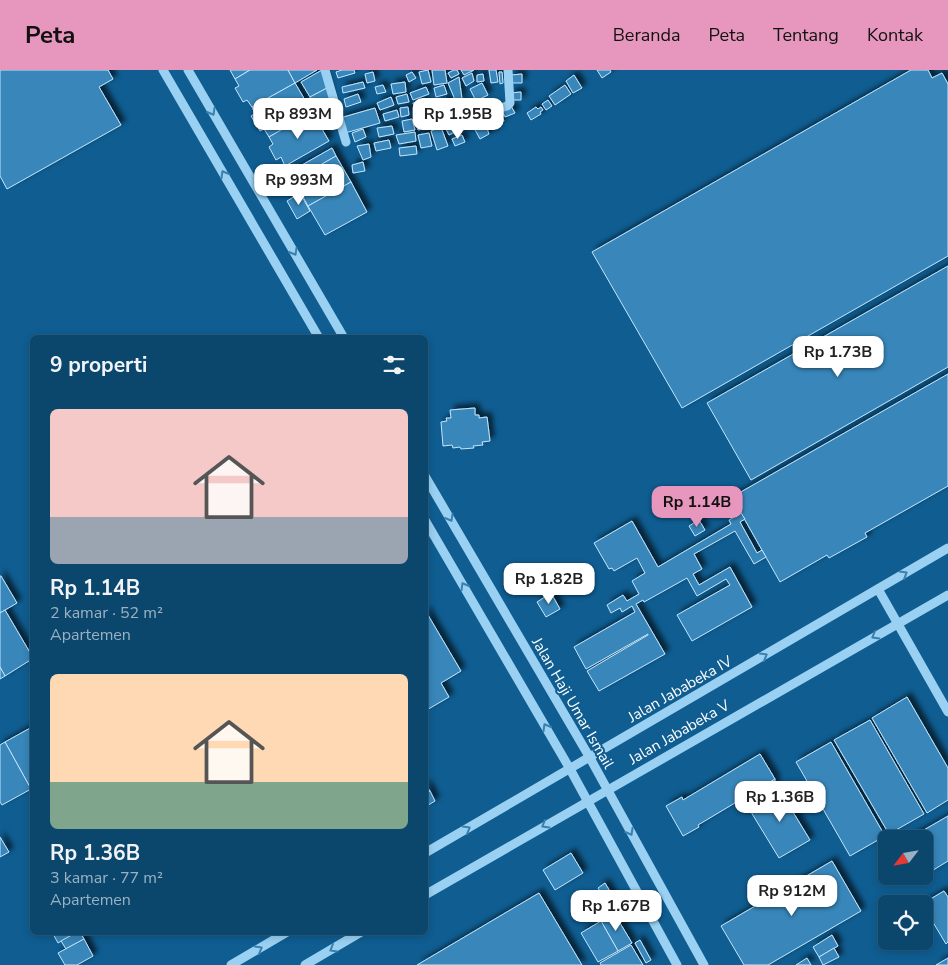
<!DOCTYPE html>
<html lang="id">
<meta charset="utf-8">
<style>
:root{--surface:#0b466d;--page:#195075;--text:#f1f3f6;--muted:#9ab1c2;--line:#2b5e80;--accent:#e797bd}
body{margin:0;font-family:"Nunito Sans",sans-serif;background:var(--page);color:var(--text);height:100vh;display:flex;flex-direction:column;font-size:19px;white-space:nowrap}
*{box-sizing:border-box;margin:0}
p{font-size:16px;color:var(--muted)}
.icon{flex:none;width:28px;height:28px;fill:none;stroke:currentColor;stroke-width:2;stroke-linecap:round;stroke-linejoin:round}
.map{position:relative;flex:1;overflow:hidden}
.sheet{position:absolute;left:30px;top:265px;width:398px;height:600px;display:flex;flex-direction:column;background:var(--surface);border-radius:8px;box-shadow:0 2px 8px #0003,0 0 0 1px var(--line)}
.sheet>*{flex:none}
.needle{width:32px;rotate:239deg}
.fabs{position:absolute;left:878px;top:760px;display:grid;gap:10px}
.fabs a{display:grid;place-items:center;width:55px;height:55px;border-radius:8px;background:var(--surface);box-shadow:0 2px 8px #0003,0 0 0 1px var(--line);font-size:25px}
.price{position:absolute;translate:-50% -42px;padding:0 11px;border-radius:10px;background:#fff;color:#222;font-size:16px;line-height:32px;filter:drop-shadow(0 1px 2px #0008)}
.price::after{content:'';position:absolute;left:50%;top:30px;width:15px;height:11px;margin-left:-8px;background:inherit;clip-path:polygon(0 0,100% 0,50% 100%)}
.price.active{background:var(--accent);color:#111}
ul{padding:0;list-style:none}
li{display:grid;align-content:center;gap:10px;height:265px;padding:0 20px}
li span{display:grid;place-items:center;height:155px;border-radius:8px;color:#555}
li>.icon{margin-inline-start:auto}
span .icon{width:90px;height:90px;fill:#fffc;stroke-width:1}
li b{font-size:21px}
h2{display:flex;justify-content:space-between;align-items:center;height:60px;padding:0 20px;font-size:21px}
header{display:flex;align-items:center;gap:30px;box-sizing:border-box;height:70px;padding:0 25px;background:var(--accent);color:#111}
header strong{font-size:24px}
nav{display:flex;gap:28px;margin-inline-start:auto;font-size:18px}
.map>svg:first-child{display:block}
.building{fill:#3886ba;stroke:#c2e6fe;filter:url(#shadow)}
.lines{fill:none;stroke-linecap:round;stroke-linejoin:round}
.minor{stroke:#9ad1f3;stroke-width:9}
.oneway{stroke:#3980ae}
.labels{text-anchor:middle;stroke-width:4;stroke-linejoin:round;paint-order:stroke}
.street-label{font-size:15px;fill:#fff;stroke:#0f5d91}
</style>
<header>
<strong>Peta</strong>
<nav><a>Beranda</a><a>Peta</a><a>Tentang</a><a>Kontak</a></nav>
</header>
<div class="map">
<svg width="948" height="895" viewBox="0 0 948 895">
<defs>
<filter id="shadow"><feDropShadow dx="4.5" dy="-4.5" stdDeviation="2.5" flood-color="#0009"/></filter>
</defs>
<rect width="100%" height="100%" fill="#0f5d91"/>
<g class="building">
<path d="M0,0H108L113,9L99,17L121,55L7,119L0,106Z"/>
<path d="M230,0H250L235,9Z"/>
<path d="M250,0H288L295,13L252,37L247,30L243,32L235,18L239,16L235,9Z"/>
<path d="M288,0H317L295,13Z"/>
<path d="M322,0L327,18L310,27L301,12Z"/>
<path d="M342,0H354L355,3L338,8L336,2Z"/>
<path d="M428,0L431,12L422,14L419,2Z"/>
<path d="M432,0H445L447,13L434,15Z"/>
<path d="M454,0H457L459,4L451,8L448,3Z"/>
<path d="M461,0H474L464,5Z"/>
<path d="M489,0H496L498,12L491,13Z"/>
<path d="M597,0H610L611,2L602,8Z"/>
<path d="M911,0H928L932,8L942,3L948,14V186L682,338L592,182Z"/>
<path d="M373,2L375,11L367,13L365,4Z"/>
<path d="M412,2L416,8L409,12L406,5Z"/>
<path d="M499,2H502L503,13L500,14Z"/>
<path d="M472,3L474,11L466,16L462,8Z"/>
<path d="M483,4L484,11L477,12V5Z"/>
<path d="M522,4V13H512L511,5Z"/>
<path d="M574,5L582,18L573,23L566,11Z"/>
<path d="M459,7L462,29L456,32L448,13Z"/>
<path d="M363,12L365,18L343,23L342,17Z"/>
<path d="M405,12L406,22L393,24L391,14Z"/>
<path d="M295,13L312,42L269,67L264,59L260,61L251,46L255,44L252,37Z"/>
<path d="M482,13L488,25L476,31L470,19Z"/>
<path d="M383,15L386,22L377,24L375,17Z"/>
<path d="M444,15L447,24L436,27L434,18Z"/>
<path d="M565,15L571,24L555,35L549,26Z"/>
<path d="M426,17L429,24L413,30L410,23Z"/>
<path d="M327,18L333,39L320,46L310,27Z"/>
<path d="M521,22V30H511V23Z"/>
<path d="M358,24L361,32L346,37L344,29Z"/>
<path d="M407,24L409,32L398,34L396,27Z"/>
<path d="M391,27L394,35L380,40L377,33Z"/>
<path d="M446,28L450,34L442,39L439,33Z"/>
<path d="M424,30L426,39L416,42L413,33Z"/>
<path d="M548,30L552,36L546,40L542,34Z"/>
<path d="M464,33L466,39L457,43L454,38Z"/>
<path d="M511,36L515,43L505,47L502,41Z"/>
<path d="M408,37L409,45L401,47L400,38Z"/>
<path d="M536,37L538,39L541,37L543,40L540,42L541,44L531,50L527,43Z"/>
<path d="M375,38L380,53L345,63L340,48Z"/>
<path d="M450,38L455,46L443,52L439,44Z"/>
<path d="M498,39L504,51L491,58L485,46Z"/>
<path d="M397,40L399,47L385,51L383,44Z"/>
<path d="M480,41L484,50L473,55L469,46Z"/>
<path d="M312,42L329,71L285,96L281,87L276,90L269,77L273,74L269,67Z"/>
<path d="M434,42L437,54L430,57L426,44Z"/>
<path d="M424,46L427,58L418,60L415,48Z"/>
<path d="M412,49L415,60L404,62L402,51Z"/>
<path d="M455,49L461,59L449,65L444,55Z"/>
<path d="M485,53L489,64L480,69L474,58Z"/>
<path d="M392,56L394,64L379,67L377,58Z"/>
<path d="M441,57L448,76L437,80L431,61Z"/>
<path d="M363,59L366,67L355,72L352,63Z"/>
<path d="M415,62L416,71L399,74L396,65Z"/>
<path d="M429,63L432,76L421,78L418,65Z"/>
<path d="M462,65L465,72L455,76L452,69Z"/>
<path d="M389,70L391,78L376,81L374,73Z"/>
<path d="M369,74L371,87L363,90L357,76Z"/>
<path d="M416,76L417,84L400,86L399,78Z"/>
<path d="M332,78L336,86L291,112L286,104Z"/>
<path d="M336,86L351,112L308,136L294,110Z"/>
<path d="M363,92L365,101L353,103L352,95Z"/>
<path d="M351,112L367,142L325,165L308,136Z"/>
<path d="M300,123L310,141L297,149L287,131Z"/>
<path d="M948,196V297L751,410L707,333Z"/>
<path d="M948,304V416L865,463L867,467L829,488L827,485L780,512L732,427Z"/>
<path d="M475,338V345H479V348L487,347L490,371L482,372L483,375L473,376L474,378L461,379L460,377L453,378L452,375L443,376L441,352L447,351L446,348H451L450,340Z"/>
<path d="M741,443L745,449L740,452L757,483L762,480L766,487L754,494L735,461L694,484L702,499L693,504L699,515L730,497L752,537L692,571L677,545L730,515L726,509L697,526L687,508L644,532L643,530L636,534L665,584L599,621L587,601L648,565V564L586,599L574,577L635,542L632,536L622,542L620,538L611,543L607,535L623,525L627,531L639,524L632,511L645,503L637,488L614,501L612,498L609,499L594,473L632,451L658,497L731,454L729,450Z"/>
<path d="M699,450L705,460L695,466L689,456Z"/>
<path d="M0,506H1L17,533L0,543Z"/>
<path d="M551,523L560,539L546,547L537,532Z"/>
<path d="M5,540L32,586V589L5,606L0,597V543Z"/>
<path d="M425,540L461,601L441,613L449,627L425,641Z"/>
<path d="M0,597L5,606L0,609Z"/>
<path d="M907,627L948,698V730L927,743L872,648Z"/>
<path d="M870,650L924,744L889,764L834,670Z"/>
<path d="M32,657V719H31L5,672Z"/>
<path d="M5,672L31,719L2,735L0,732V675Z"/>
<path d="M831,672L885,766L850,786L796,692Z"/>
<path d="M760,684L775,709L698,755L699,757L683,766L666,736L682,727L683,730Z"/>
<path d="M775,709L774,725L776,728L782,724L810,770L779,788L751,742L765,734L763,730L765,729V715Z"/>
<path d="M425,714L430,721L425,724Z"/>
<path d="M430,721L435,731L425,737V724Z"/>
<path d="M948,746V791L930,802L924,791V769L910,768Z"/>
<path d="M0,767L9,782L0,787Z"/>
<path d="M571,783L583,803L555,820L543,800Z"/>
<path d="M832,791L861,841L768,895H744L721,856Z"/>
<path d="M605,813L620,838L612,842L598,818Z"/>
<path d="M944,821L948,827V872L946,874L922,834Z"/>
<path d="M539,823L582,895H417Z"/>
<path d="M614,843L632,873L618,881L601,851Z"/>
<path d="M601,851L618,881L598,892L581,863Z"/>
<path d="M52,862H77L58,873Z"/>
<path d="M77,862H80L84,869L66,879L61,871Z"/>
<path d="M832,865L838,876L819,887L813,877Z"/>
<path d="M84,869L93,886L77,895H65L58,883Z"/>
<path d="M640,870L651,890L646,893L635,873Z"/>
<path d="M631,875L643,895H601L600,893Z"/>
<path d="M834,878L839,887L823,895L819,887Z"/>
<path d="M807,888L811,895H796Z"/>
<path d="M948,888V895H936Z"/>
</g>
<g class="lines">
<g class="minor">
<path d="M163,0L319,268"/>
<path d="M188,0L344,268"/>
<path d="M325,0L346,72"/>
<path d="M490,41L507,36L510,33L508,0"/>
<path d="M425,406L590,688L704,895"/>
<path d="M425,450L570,699L677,895"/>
<path d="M878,519L948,642"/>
<path d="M425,783L948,478"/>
<path d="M425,825L948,525"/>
<path d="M231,895L287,862"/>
<path d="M305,895L361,862"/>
</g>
</g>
<defs><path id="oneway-chevron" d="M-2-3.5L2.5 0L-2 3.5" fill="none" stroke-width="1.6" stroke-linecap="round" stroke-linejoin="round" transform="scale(1.25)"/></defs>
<g class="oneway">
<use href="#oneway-chevron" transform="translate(212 42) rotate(60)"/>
<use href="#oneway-chevron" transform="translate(224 104) rotate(-120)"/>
<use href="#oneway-chevron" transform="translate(294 182) rotate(60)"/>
<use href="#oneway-chevron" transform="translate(450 448) rotate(60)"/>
<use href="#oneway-chevron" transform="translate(904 504) rotate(-31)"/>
<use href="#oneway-chevron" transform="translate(464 516) rotate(-120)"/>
<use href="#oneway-chevron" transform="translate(875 566) rotate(150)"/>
<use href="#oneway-chevron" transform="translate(764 586) rotate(-30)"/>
<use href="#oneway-chevron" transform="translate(546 657) rotate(-120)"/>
<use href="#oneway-chevron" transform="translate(545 755) rotate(150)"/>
<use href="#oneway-chevron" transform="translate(467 759) rotate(-30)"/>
<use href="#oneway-chevron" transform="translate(630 762) rotate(61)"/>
<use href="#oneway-chevron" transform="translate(259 879) rotate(-30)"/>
<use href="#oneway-chevron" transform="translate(333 879) rotate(150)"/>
</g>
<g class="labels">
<g class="street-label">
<text transform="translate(680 619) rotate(-30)" y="5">Jalan Jababeka IV</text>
<text transform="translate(573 633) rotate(60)" y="5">Jalan Haji Umar Ismail</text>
<text transform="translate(679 662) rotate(-30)" y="5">Jalan Jababeka V</text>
</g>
</g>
</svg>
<div class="fabs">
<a><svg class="needle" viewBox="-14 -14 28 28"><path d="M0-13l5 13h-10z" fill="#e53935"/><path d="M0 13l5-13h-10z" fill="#9ab1c2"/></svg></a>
<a><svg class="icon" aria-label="locate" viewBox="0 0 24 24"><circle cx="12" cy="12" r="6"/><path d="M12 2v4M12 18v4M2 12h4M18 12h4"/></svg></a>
</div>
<b class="price" style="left:298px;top:70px">Rp 893M</b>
<b class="price" style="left:458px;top:70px">Rp 1.95B</b>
<b class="price" style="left:299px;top:136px">Rp 993M</b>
<b class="price" style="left:838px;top:308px">Rp 1.73B</b>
<b class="price active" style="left:697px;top:458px">Rp 1.14B</b>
<b class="price" style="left:549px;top:535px">Rp 1.82B</b>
<b class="price" style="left:780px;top:753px">Rp 1.36B</b>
<b class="price" style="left:792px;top:847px">Rp 912M</b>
<b class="price" style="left:616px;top:862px">Rp 1.67B</b>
<section class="sheet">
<h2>9 properti<svg class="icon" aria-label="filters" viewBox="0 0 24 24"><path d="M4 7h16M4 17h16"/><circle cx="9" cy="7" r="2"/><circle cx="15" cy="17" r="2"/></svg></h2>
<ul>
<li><span style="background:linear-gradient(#f6c9c9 70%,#9aa5b1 0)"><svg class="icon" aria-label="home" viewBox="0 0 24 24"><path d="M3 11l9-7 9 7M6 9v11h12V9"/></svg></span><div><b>Rp 1.14B</b><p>2 kamar · 52 m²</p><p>Apartemen</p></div></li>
<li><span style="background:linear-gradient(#ffd9b3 70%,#7fa58c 0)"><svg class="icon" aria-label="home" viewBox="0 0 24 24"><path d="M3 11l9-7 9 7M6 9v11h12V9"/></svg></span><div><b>Rp 1.36B</b><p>3 kamar · 77 m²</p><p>Apartemen</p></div></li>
</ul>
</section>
</div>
